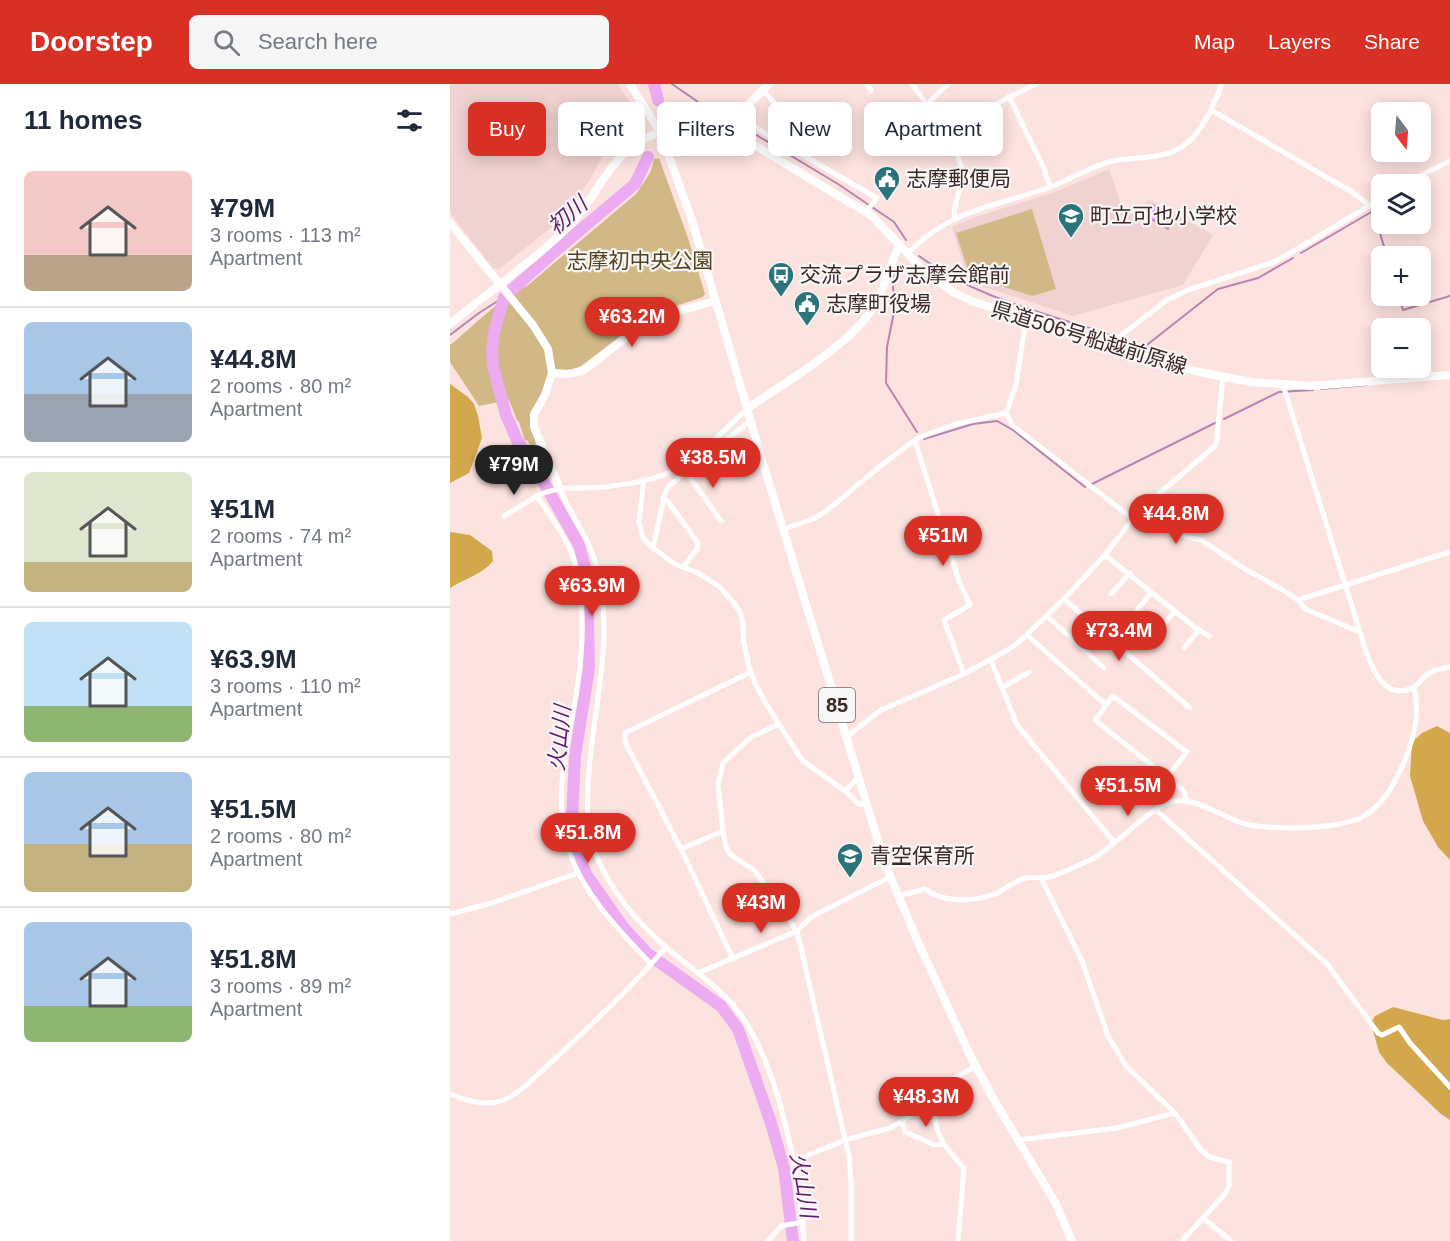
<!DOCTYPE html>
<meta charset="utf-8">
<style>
:root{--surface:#fff;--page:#f6f6f7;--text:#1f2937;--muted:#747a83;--line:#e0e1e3;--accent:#d93025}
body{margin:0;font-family:Arial,"Noto Sans JP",sans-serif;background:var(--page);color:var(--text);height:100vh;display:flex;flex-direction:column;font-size:22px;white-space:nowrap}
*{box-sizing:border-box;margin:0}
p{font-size:20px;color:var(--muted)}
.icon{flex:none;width:33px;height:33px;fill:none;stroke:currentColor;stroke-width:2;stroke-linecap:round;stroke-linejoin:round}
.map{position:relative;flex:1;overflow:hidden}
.drawer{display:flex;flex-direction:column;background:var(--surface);width:450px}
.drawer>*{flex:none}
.top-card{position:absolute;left:18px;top:18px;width:570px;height:54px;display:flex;gap:12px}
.needle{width:39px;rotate:164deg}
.controls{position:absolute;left:921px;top:18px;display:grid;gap:12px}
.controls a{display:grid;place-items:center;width:60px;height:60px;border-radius:9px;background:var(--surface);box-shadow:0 3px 15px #0003;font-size:30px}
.price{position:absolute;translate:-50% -51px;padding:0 14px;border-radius:21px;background:var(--accent);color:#fff;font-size:20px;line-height:39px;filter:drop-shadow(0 2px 3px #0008)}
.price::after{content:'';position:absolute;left:50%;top:36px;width:18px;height:14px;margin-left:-9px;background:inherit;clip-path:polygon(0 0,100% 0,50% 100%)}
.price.active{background:#222;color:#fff}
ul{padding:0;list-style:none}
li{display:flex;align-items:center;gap:18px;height:150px;padding:0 24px}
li+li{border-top:2px solid var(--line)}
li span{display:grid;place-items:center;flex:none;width:168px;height:120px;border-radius:9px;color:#555}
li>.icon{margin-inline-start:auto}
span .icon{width:72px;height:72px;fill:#fffc;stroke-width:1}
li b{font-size:26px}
h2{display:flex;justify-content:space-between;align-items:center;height:72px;padding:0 24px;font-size:26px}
.tag{padding:0 21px;border-radius:9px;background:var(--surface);box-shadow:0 3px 15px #0003;font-size:21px;line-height:54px}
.tag.active{background:var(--accent);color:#fff}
header{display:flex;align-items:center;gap:36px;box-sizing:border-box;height:84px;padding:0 30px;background:var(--accent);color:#fff}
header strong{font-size:28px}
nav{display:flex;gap:33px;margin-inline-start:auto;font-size:21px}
.search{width:420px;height:54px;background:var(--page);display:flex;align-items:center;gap:15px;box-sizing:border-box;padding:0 21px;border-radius:9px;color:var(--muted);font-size:22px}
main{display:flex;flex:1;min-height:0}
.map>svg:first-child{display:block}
.built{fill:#f0d2d0}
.green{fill:#d1b886}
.forest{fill:#d3a84c}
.water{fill:#edabf2;stroke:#b883b4;stroke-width:1.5}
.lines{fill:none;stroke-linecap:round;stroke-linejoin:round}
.stream{stroke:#b883b4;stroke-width:2}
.river{stroke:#edabf2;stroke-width:12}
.street{stroke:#fff;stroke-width:5}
.secondary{stroke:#fff;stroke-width:8}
.primary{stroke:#fff;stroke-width:8}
.labels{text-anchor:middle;stroke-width:4.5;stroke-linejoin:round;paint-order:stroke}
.shield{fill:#f7f7f7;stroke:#766564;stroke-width:1.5}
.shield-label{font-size:20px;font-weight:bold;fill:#3e2625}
.poi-label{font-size:21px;fill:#3e2625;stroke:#f7f7f7;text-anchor:start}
.park-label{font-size:21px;fill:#53411a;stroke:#f7f7f7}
.street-label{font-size:21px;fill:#3e2625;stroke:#f7f7f7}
.water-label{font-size:22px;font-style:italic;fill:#66186d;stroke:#f7f7f7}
</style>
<header>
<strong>Doorstep</strong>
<div class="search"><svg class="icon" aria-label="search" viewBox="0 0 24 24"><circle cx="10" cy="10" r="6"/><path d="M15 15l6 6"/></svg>Search here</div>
<nav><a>Map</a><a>Layers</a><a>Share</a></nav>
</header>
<main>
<section class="drawer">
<h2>11 homes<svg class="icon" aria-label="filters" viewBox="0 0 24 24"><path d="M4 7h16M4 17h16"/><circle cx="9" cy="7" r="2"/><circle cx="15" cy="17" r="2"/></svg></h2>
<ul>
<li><span style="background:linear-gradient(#f6c9c9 70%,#b9a48a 0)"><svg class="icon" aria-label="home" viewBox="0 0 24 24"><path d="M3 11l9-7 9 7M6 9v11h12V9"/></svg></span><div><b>¥79M</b><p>3 rooms · 113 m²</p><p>Apartment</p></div></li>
<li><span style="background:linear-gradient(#a9c7e8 60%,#9aa5b1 0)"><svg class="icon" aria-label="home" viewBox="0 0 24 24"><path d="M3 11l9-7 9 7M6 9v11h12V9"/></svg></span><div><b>¥44.8M</b><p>2 rooms · 80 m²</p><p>Apartment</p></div></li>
<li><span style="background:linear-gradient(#dfe7d0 75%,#c2b280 0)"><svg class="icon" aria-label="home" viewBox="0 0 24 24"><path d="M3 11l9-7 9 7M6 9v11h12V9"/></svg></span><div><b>¥51M</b><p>2 rooms · 74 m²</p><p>Apartment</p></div></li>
<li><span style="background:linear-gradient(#bfe0f5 70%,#8fb573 0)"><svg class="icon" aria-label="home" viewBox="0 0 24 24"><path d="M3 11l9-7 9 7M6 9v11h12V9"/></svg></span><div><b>¥63.9M</b><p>3 rooms · 110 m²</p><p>Apartment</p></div></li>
<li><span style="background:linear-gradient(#a9c7e8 60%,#c2b280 0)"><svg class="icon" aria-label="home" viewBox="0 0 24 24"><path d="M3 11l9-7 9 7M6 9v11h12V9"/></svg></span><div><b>¥51.5M</b><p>2 rooms · 80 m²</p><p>Apartment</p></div></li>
<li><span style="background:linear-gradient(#a9c7e8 70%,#8fb573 0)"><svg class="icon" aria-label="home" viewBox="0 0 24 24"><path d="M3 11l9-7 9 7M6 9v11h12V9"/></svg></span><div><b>¥51.8M</b><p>3 rooms · 89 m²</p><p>Apartment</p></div></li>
</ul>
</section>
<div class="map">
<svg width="1000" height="1157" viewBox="0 0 1000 1157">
<rect width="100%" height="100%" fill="#fde3e0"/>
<g class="built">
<path d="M0,0H168L190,34L186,46L176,50L156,66L138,99L108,138L49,185L43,184L0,129Z"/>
<path d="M659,85L674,129L684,130L698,115L763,151L733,201L623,232L519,198L502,143L522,134L605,108Z"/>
</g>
<g class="green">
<path d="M209,74L238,154L255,210L253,213L198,231L131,282L98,295L81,340L86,360L81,362L77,356L75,357L69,338L67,336L59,316L29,322L0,278V261C23,243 50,213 77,202L186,110L200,89L204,75Z"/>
<path d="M582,125L606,205L582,212L520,192L506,149Z"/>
</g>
<g class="forest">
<path d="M0,300L18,313L24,320L28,332L32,354L19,389L0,399Z"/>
<path d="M0,448L20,451L42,467L43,477C33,490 14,495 0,504Z"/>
<path d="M987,642L1000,649V776L988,763L973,737L960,692L962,658L972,649Z"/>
<path d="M943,923L993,936L1000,935V1036L991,1030L937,979L929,968L921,939L925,932Z"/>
</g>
<path class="water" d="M703,121L724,134L718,145L696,132Z"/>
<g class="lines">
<g class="stream">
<path d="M222,0L251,20L293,43L388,100L444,138L456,156"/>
<path d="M851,169L923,127L937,172"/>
<path d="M469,172C525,214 595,229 661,251"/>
<path d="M446,181L443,199L444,228L437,263L436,299L467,348"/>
<path d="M949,212L953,226L1000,212"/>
<path d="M0,251L29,229L54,213"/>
<path d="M674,258L693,264L768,205L808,194L843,174"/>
<path d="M871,305L917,301"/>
<path d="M774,335L829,308L863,306"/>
<path d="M474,355L523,340L547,337L563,346L635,403"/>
<path d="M642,400L765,339"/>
</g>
<g class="river">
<path d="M204,0L208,16"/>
<path d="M198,73L185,100L103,169L54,213L44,249L42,266L43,282L56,331L67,356L93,397L129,461L137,490L139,584L125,672L122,735L125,761L136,790L173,843L198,870L271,922L288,945L320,1036L334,1084L343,1157"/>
</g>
<g class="street">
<path d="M417,0L421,6"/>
<path d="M462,0C478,22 511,63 512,90C513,106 502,117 505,135"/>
<path d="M312,6L358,54"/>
<path d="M559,12L594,85L600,103"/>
<path d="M477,20L498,0"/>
<path d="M761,26L902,108L919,121"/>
<path d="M292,32L308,45L427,114L416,128"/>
<path d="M495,46L586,0"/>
<path d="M419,59L447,50L484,31"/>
<path d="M953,100L1000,77"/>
<path d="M458,169C501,124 546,123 600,103C621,95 641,82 663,77C684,73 712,75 730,64C752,51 763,22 772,0"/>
<path d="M576,235L566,301L556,329L562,341L679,432L737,453L751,456L793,484L833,506L848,516L855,525L910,548C917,572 930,621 964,603C968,601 971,597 974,593C981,586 990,585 1000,583"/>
<path d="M666,263L669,253L717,216L738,206L824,178L856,160L932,114"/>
<path d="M833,301L910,548"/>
<path d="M465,357L509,497L520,521L494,536L514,590"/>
<path d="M236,388L271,437"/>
<path d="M194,396L189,437L193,454L203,464L225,480L248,489L270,503L284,519L290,528L293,538V553L298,579L304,597L315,618L352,676L395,707L410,721L416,719"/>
<path d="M110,405C119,429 136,449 144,474C152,495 154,528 154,550C154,615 123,712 146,771C161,807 188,839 217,864C239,883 264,899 283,921C327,971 350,1091 354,1157"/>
<path d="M213,414L217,416L248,459L247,465L233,483"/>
<path d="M54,432L87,412"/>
<path d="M334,445L363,435L375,428L433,380L468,354L506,340L556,329"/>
<path d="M203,464L215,409L219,402L296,340L301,339"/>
<path d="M655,471L747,545L759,552"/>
<path d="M661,510L680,489"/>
<path d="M614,515L740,624"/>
<path d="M848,516L1000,468"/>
<path d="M687,526L702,508"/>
<path d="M597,532L654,584"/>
<path d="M710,545L725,527"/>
<path d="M577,551L656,621"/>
<path d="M734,564L749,546"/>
<path d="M541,576L567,641L664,758"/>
<path d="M552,604L579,588"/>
<path d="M329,640L301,653L273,679L268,700L273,747L276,763L280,770L305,787L347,847L399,1072L401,1098V1157"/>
<path d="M396,653L431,626L514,590L556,567L569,558L614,515L655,471L684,433L697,420L766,361L773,293"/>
<path d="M717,693L737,668L663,612L645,636L734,707L737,718"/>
<path d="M395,707L409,693"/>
<path d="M706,726L877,880L928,949L932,951L949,943L960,959L1000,1003"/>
<path d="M231,765L273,747"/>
<path d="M591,794L632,877L658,952L676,982L725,1029L751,1066L759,1073L779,1078V1102L775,1110L732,1157"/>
<path d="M448,812L475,805C492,819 524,818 545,810C554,806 563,798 573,795C582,792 591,795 600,793C613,789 629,781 642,775C667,761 686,737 711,722C738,706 767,731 792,739C818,747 896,746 917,730C933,719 942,704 950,687C962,662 971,631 964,603"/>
<path d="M0,830L42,819L128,789"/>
<path d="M283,875L231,765L175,658V649L301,588"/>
<path d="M201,880C170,847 134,811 119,767C101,714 119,658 127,605C133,567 135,521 126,483C120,457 101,433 87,412C107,401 133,405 155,403C177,400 203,397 222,387C250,372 274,346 297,325"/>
<path d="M248,889L347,847L361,833L440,793"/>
<path d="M0,1010C18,1017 35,1023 54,1016C72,1008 93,985 108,972C145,937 183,902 216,863"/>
<path d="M481,1019L488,1048L494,1060L514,1085L508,1157"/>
<path d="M452,1037L455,1048L485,1061L494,1060"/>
<path d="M568,1056L667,1044L725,1029"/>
<path d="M344,1077L395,1056L440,1044L452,1037L481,1019L488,1003L526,982"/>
<path d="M753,1134L781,1157"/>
<path d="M318,1157L331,1142L353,1138"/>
</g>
<g class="secondary">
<path d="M180,0L210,48L245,42L261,44L279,49L306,62L422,132L476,189L503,208L524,218L715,279L749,288L801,298L861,302L1000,291"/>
<path d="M279,49L300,19L319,0"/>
<path d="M0,139L83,241L98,265L102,289L95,311L84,330V343L110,405"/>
<path d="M102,289C115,290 125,291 137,284L189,243L218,230L265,217"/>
<path d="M297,325C335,298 398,263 423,224C435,204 439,181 450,160"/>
</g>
<path class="primary" d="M0,240C37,209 79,181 114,147C152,111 156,67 210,48L242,136L313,379L435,780L468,858L520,971L544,1016L605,1118L622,1157"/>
</g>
<defs>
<g id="civic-pin" transform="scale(1.35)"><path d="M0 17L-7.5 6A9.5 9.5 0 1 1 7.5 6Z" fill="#2b747b" stroke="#f7f7f7"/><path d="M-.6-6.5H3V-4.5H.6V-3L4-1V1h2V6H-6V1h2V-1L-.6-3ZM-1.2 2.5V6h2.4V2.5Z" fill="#fff"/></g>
<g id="school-pin" transform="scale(1.35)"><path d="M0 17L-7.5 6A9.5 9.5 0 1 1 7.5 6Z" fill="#2b747b" stroke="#f7f7f7"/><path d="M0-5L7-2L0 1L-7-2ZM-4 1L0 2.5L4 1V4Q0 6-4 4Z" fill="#fff"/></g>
<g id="bus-pin" transform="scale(1.35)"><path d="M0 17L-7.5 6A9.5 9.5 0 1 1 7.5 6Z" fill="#2b747b" stroke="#f7f7f7"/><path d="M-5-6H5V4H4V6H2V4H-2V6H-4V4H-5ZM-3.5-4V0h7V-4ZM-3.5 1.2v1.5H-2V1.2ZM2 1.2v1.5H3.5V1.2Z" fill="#fff"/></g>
</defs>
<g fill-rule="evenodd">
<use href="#civic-pin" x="437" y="95"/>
<use href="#school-pin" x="621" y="132"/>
<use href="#bus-pin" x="331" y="191"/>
<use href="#civic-pin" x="357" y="220"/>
<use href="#school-pin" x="400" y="772"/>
</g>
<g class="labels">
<rect class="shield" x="369" y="604" width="36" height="34" rx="4.5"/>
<g class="shield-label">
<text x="387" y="628">85</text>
</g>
<g class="poi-label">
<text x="456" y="102">志摩郵便局</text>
<text x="640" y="139">町立可也小学校</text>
<text x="350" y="198">交流プラザ志摩会館前</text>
<text x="376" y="227">志摩町役場</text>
<text x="420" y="779">青空保育所</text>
</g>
<g class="park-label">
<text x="190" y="184">志摩初中央公園</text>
</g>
<g class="street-label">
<text transform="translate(639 254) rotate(17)" y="7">県道506号船越前原線</text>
</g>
<g class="water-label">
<text transform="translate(117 131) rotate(-41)" y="8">初川</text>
<text transform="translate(109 654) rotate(-84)" y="8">火山川</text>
<text transform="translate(354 1101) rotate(80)" y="8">火山川</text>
</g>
</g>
</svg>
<div class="controls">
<a><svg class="needle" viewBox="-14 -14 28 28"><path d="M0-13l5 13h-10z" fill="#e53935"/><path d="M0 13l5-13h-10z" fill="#747a83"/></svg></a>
<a><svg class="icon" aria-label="layers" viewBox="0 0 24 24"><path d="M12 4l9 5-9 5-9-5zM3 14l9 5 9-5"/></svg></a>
<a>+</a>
<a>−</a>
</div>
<b class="price" style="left:182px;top:264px">¥63.2M</b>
<b class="price" style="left:263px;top:405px">¥38.5M</b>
<b class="price active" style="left:64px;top:412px">¥79M</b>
<b class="price" style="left:726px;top:461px">¥44.8M</b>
<b class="price" style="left:493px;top:483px">¥51M</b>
<b class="price" style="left:142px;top:533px">¥63.9M</b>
<b class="price" style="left:669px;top:578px">¥73.4M</b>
<b class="price" style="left:678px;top:733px">¥51.5M</b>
<b class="price" style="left:138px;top:780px">¥51.8M</b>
<b class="price" style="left:311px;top:850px">¥43M</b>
<b class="price" style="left:476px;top:1044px">¥48.3M</b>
<div class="top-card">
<a class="tag active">Buy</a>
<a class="tag">Rent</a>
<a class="tag">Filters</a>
<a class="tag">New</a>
<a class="tag">Apartment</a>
</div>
</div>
</main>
